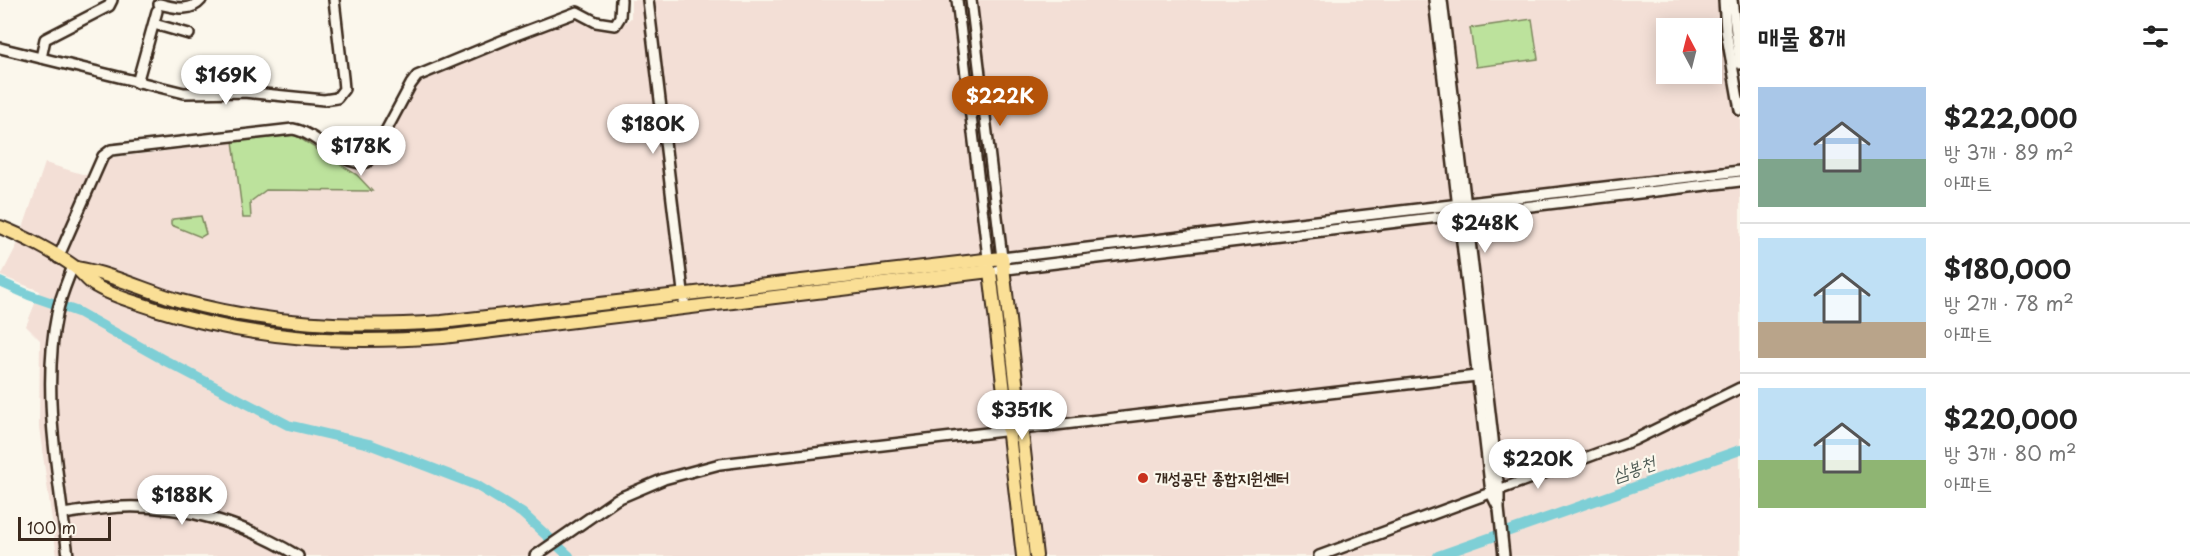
<!DOCTYPE html>
<html lang="ko">
<meta charset="utf-8">
<style>
:root{--surface:#fff;--page:#f6f6f6;--text:#222;--muted:#767676;--line:#e0e0e0;--accent:#b45309}
body{margin:0;font-family:"Playpen Sans","Poor Story",sans-serif;background:var(--page);color:var(--text);height:100vh;display:flex;flex-direction:column;font-size:22px;white-space:nowrap}
*{box-sizing:border-box;margin:0}
p{font-size:20px;color:var(--muted)}
.icon{flex:none;width:33px;height:33px;fill:none;stroke:currentColor;stroke-width:2;stroke-linecap:round;stroke-linejoin:round}
.map{position:relative;flex:1;overflow:hidden}
.panel{display:flex;flex-direction:column;background:var(--surface);width:450px}
.panel>*{flex:none}
.needle{width:39px;rotate:353deg}
.tools{position:absolute;left:1656px;top:18px;display:grid;gap:12px}
.tools a{display:grid;place-items:center;width:66px;height:66px;border-radius:0px;background:var(--surface);box-shadow:0 3px 15px #0003;font-size:30px}
.scale{position:absolute;left:18px;bottom:15px;width:93px;box-sizing:border-box;padding-left:6px;border:3px solid #3b2a1e;border-top:0;font-size:16px;line-height:21px;white-space:nowrap;color:#3b2a1e;-webkit-text-stroke:4px #fbf7ec;paint-order:stroke}
.price{position:absolute;translate:-50% -51px;padding:0 14px;border-radius:21px;background:#fff;color:#222;font-size:20px;line-height:39px;filter:drop-shadow(0 2px 3px #0008)}
.price::after{content:'';position:absolute;left:50%;top:36px;width:18px;height:14px;margin-left:-9px;background:inherit;clip-path:polygon(0 0,100% 0,50% 100%)}
.price.active{background:var(--accent);color:#fff}
ul{padding:0;list-style:none}
li{display:flex;align-items:center;gap:18px;height:150px;padding:0 18px}
li+li{border-top:2px solid var(--line)}
li span{display:grid;place-items:center;flex:none;width:168px;height:120px;border-radius:0px;color:#555}
li>.icon{margin-inline-start:auto}
span .icon{width:72px;height:72px;fill:#fffc;stroke-width:1}
li b{font-size:26px}
h2{display:flex;justify-content:space-between;align-items:center;height:72px;padding:0 18px;font-size:26px}
main{display:flex;flex:1;min-height:0}
.map>svg:first-child{display:block}
.built{fill:#f3dfd6;fill-rule:evenodd}
.green{fill:#bce29c;stroke:#7c865d;stroke-width:1.5}
.lines{fill:none;stroke-linecap:round;stroke-linejoin:round}
.river{stroke:#7ecfd6;stroke-width:10}
.minor-casing{stroke:#3b2a1e;stroke-width:14}
.major-casing{stroke:#3b2a1e;stroke-width:16}
.minor{stroke:#fbf7ec;stroke-width:9}
.major{stroke:#fadf96;stroke-width:12}
.poi-dot{fill:#c8321e;stroke:#fbf7ec;stroke-width:2}
.labels{text-anchor:middle;stroke-width:4.5;stroke-linejoin:round;paint-order:stroke}
.poi-label{font-size:16px;font-weight:bold;fill:#3b2a1e;stroke:#fbf7ec;text-anchor:start}
.water-label{font-size:18px;font-style:italic;fill:#4f5c55;stroke:#fbf7ec}
</style>
<main>
<div class="map">
<svg width="1740" height="556" viewBox="0 0 1740 556">
<rect width="100%" height="100%" fill="#fbf7ec"/>
<filter id="ink" filterUnits="userSpaceOnUse"><feTurbulence type="fractalNoise" baseFrequency=".0167" numOctaves="2"/><feDisplacementMap in="SourceGraphic" scale="12" xChannelSelector="R" yChannelSelector="G"/><feConvolveMatrix kernelMatrix="1 2 1 2 8 2 1 2 1" color-interpolation-filters="sRGB"/></filter>
<g filter="url(#ink)">
<path class="built" d="M631,0H1740V556H57L39,427L40,340L26,326L40,291L1,276L18,243L45,163L99,179L109,158L295,135L348,169L371,166L419,81L571,18L586,20L592,26L614,31L631,18ZM1666,28H1712V74H1666Z"/>
<g class="green">
<path d="M1532,19L1538,59L1476,67L1470,28Z"/>
<path d="M295,135L357,175L372,191L266,190L250,202L251,218H243L233,141Z"/>
<path d="M201,216L206,234L201,237L171,225V221L173,219Z"/>
</g>
<g class="lines">
<g class="river">
<path d="M0,282L29,295L78,312L164,360L288,425L369,444L476,485L522,513L569,556"/>
<path d="M1438,556L1740,450"/>
</g>
<g class="minor-casing">
<g id="minor">
<path d="M648,0L685,308"/>
<path d="M957,0L989,266"/>
<path d="M971,0L1002,258L1740,171"/>
<path d="M1434,0L1491,493L1498,507"/>
<path d="M1442,0L1499,490V509L1504,556"/>
<path d="M1724,0L1726,31L1740,110"/>
<path d="M1732,0L1740,64"/>
<path d="M159,4C174,7 190,13 201,0"/>
<path d="M154,24L189,34"/>
<path d="M0,48L184,93L244,92L324,100L337,98L344,89L343,78L334,0"/>
<path d="M41,58L45,39L109,6L112,0"/>
<path d="M137,83L157,11"/>
<path d="M58,258L103,156L111,150L293,129C318,133 343,168 367,162L373,155L411,84L417,76L516,35L577,12L596,22L615,25L620,17L621,0"/>
<path d="M998,270L1740,181"/>
<path d="M63,514C83,511 103,508 123,507C184,505 246,524 298,556"/>
<path d="M68,556C59,479 41,391 57,314C60,297 67,282 73,266"/>
<path d="M535,556L617,499L664,479L720,464L1485,375"/>
<path d="M1319,556L1634,440L1740,388"/>
</g>
</g>
<g class="major-casing">
<g id="major">
<path d="M0,227C23,236 56,253 76,268C83,273 88,282 96,286C114,297 136,302 155,309C254,340 341,344 443,337L990,271L1023,556"/>
<path d="M76,268C113,274 146,291 181,301C270,325 351,328 442,322L1002,258L1036,556"/>
</g>
</g>
<use href="#minor" class="minor"/>
<use href="#major" class="major"/>
</g>
</g>
<circle class="poi-dot" cx="1143" cy="478" r="6"/>
<g class="labels">
<g class="poi-label">
<text x="1155" y="484">개성공단 종합지원센터</text>
</g>
<g class="water-label">
<text transform="translate(1634 469) rotate(-19)" y="6">삼봉천</text>
</g>
</g>
</svg>
<div class="tools">
<a><svg class="needle" viewBox="-14 -14 28 28"><path d="M0-13l5 13h-10z" fill="#e53935"/><path d="M0 13l5-13h-10z" fill="#767676"/></svg></a>
</div>
<div class="scale">100 m</div>
<b class="price" style="left:226px;top:106px">$169K</b>
<b class="price active" style="left:1000px;top:127px">$222K</b>
<b class="price" style="left:653px;top:155px">$180K</b>
<b class="price" style="left:361px;top:177px">$178K</b>
<b class="price" style="left:1485px;top:254px">$248K</b>
<b class="price" style="left:1022px;top:441px">$351K</b>
<b class="price" style="left:1538px;top:490px">$220K</b>
<b class="price" style="left:182px;top:526px">$188K</b>
</div>
<section class="panel">
<h2>매물 8개<svg class="icon" aria-label="filters" viewBox="0 0 24 24"><path d="M4 7h16M4 17h16"/><circle cx="9" cy="7" r="2"/><circle cx="15" cy="17" r="2"/></svg></h2>
<ul>
<li><span style="background:linear-gradient(#a9c7e8 60%,#7fa58c 0)"><svg class="icon" aria-label="home" viewBox="0 0 24 24"><path d="M3 11l9-7 9 7M6 9v11h12V9"/></svg></span><div><b>$222,000</b><p>방 3개 · 89 m²</p><p>아파트</p></div></li>
<li><span style="background:linear-gradient(#bfe0f5 70%,#b9a48a 0)"><svg class="icon" aria-label="home" viewBox="0 0 24 24"><path d="M3 11l9-7 9 7M6 9v11h12V9"/></svg></span><div><b>$180,000</b><p>방 2개 · 78 m²</p><p>아파트</p></div></li>
<li><span style="background:linear-gradient(#bfe0f5 60%,#8fb573 0)"><svg class="icon" aria-label="home" viewBox="0 0 24 24"><path d="M3 11l9-7 9 7M6 9v11h12V9"/></svg></span><div><b>$220,000</b><p>방 3개 · 80 m²</p><p>아파트</p></div></li>
</ul>
</section>
</main>
